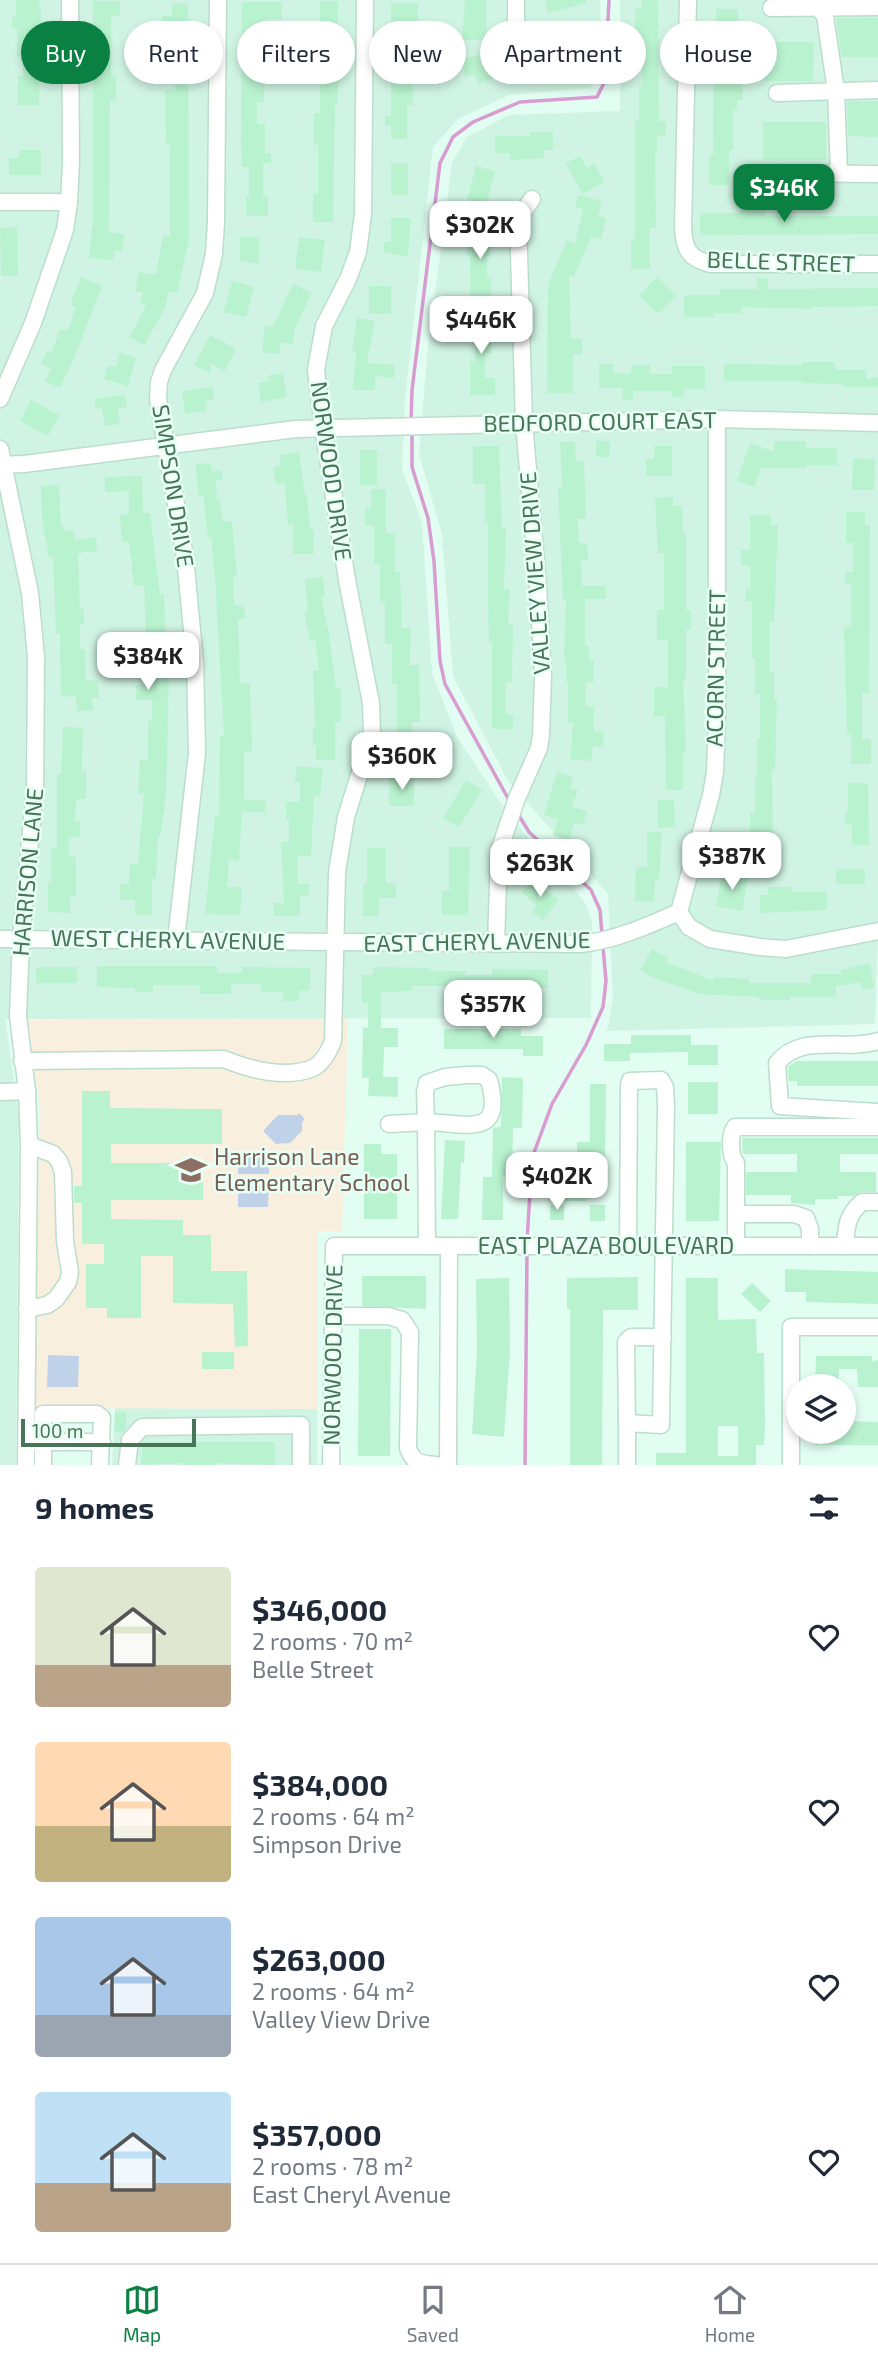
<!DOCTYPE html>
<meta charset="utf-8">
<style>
:root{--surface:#fff;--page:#f6f6f7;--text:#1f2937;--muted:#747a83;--line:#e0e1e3;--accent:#0b8043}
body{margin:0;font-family:"Exo 2",sans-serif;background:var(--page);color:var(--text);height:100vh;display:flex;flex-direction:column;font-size:26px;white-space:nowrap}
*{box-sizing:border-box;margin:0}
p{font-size:23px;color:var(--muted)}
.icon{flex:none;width:38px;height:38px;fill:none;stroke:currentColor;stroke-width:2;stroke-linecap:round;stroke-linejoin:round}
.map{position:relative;height:1465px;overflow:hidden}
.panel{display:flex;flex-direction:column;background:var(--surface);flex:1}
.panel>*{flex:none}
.guide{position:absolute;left:21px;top:21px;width:836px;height:63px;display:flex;gap:14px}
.controls{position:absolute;left:786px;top:1374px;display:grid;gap:14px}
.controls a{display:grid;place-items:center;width:70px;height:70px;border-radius:50%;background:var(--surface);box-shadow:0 4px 10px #0003;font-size:35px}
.scale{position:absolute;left:21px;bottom:18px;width:175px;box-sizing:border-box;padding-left:7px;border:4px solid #487457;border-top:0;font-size:19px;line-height:24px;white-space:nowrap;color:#487457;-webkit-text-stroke:5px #e8fff6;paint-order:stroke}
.price{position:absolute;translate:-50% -60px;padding:0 16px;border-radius:14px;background:#fff;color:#222;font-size:23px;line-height:46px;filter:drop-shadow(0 2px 4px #0008)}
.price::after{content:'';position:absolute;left:50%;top:42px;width:21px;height:16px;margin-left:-10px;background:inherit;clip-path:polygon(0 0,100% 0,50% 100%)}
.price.on{background:var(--accent);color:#fff}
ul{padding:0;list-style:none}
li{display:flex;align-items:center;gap:21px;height:175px;padding:0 35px}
li span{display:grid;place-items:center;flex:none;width:196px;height:140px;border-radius:7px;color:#555}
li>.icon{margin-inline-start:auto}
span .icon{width:84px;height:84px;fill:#fffc;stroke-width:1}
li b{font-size:30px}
h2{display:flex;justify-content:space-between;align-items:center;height:84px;padding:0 35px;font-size:30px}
.tag{padding:0 24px;border-radius:32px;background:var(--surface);box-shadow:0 4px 10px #0003;font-size:24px;line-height:63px}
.tag.on{background:var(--accent);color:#fff}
.dock{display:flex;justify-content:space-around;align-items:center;height:98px;border-top:2px solid var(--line);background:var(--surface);font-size:19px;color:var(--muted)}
.dock a{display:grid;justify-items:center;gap:4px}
.dock .on{color:var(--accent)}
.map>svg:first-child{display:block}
.residential{fill:#d0f4e3}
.education{fill:#f9efdf}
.green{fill:#c0d2ea}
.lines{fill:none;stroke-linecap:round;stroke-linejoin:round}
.stream{stroke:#d89cd0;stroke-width:3.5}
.building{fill:#b9f2cf;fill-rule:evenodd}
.minor-casing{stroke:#badecb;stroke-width:19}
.minor{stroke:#fff;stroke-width:16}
.labels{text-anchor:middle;stroke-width:5;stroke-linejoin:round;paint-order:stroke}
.street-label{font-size:23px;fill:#487457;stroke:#e8fff6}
.education-label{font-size:23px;fill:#785e54;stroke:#e8fff6;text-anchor:start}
</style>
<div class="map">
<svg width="878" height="1465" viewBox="0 0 878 1465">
<rect width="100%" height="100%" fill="#e2fdf2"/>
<g class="residential">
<path d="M0,0H600L601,75L590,88L509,95L458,119L433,147L405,400L402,469L422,523L432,673L457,737L500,802L539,852L571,885L585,903L592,921L591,1018L5,1019L19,1114L16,1465H0Z"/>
<path d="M620,0H878V936L875,1024L607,1031L613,999L608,894L508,781L453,676L442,534L419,454L427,357L452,162L467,137L509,115L620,111Z"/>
<path d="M115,1408L317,1409V1465H112Z"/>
</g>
<path class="education" d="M348,1019L342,1231H317V1409L34,1408L40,1109L28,1020Z"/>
<g class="green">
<path d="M299,1113L305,1119L302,1122V1131L290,1143L276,1144L263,1131L278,1115H297Z"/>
<rect x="238" y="1156" width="31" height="18"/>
<path d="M238,1181H269L268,1207H238Z"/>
<path d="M48,1355L79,1356L78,1387H47Z"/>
</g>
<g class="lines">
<g class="stream">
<path d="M411,423L412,390L440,163L453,137L473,122L520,102L597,97L605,81L609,0"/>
<path d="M412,431V467L428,518L434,561L440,661L445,684L510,802"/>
<path d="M518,814L529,832L591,890L600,910L602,935"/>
<path d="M527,1241L532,1158L552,1104L586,1045L603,1007L606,981L603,947"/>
<path d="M525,1465L527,1252"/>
</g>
</g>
<g class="building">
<path d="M16,0H39V6H41L39,105H18V76H23V56H17V28H12V17H16Z"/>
<path d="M465,0H486L487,40H462Z"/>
<path d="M545,0H586V3L548,13Z"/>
<path d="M642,0H658L659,121H666V136H657V153H655L656,228H650V269H631V239H635V121H639V85H642V40H635V8H642Z"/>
<path d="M93,1H120V16H111V76H116V101H110L109,232L124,234L122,251L114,250L113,260L89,258L93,222Z"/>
<path d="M320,1H338V104H335L333,222H313V194H318V145H314V113H320Z"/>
<path d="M242,2H282V19H265V37H272V46H264V102H257V124H265V153H271V163H263V196H268V216H246V196H249V167H242L241,146Z"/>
<path d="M172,3H188L189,240L177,293L168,291L166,306L144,345L129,337L147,305L140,304L143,292L135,291L139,272L156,275L163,235L170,237V145H166L165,90H175V64H162V54H171V29H162V16H172Z"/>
<path d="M391,3H418V63H413V105H407V139H391V126H385V116H391Z"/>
<path d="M716,9H738V42H741L743,100H737V109H733V150H729V185H709V155H713L714,42H716Z"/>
<path d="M836,18H878V57H842Z"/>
<path d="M564,37L585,40L577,85L556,82Z"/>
<path d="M764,42H814L813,81H764Z"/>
<path d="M487,52L495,78L478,84L475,74L466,77L461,60Z"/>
<path d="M847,101H878V137L848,136Z"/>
<rect x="763" y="122" width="63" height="38"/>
<path d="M530,132H553V150H544V158L510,160V153H495V136H530Z"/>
<path d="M19,150H41V175H9V158H19Z"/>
<path d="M580,156L587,168L595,164L604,182L582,194L566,163Z"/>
<rect x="391" y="163" width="17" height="32"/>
<path d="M476,166L495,171L486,205L467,200Z"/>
<path d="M578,195L602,201L598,216L606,218L601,239L591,237L574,277L569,275L571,339H582V354H573V393H547L548,285L567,240L575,244L583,209L575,207Z"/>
<path d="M739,210H765V216H878V234L700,235V213H739Z"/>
<path d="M391,218H411L408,257L383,252L385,241L391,242Z"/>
<path d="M474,224H490V256H487V277H491V296H470V256H467V243H474Z"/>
<path d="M17,227L18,276H1L0,228Z"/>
<path d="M240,237H259V264L240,261Z"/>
<path d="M299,237L325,240L321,272L295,269Z"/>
<path d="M81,277L102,286L76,353L60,388L45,381L51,368L41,364L47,352L51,354L60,329L68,331L76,307L70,305Z"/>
<path d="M657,277L676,296L658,314L639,296Z"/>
<path d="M757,278H768V289L878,288V306L810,307V309L741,307V313H714V317H684V295H720V289H757Z"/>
<path d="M232,281L254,287L246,317L224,312Z"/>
<path d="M293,284L312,293L295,328L293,344L281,342L279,354L262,352L265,325L273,326Z"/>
<rect x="369" y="286" width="22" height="28"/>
<path d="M468,317H491V353H485V378H495V395H470V361H475L474,336H468Z"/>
<path d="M357,318L375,321L367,363L395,365L394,378L375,376V390H353L356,353L352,352Z"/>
<path d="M210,335L236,349L225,371L210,363L211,373L194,365Z"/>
<path d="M120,352L136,358L128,386L104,379L108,365L116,367Z"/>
<path d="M802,362H835V370H866V379L878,377V387H843V384L802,383V381H724V364L802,365Z"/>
<path d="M599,364H613V373L631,374V365H650V374H672V366H705V389H684V397H672V391H633V400L622,399L623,388H599Z"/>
<path d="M283,373L287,397L261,402L258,383L269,381L268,376Z"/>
<path d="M213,387L214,400L205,402L206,411L185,414L182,391Z"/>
<path d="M125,395L127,407L118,408L120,424L105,426L102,408L96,409L94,399Z"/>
<path d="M31,400L59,415L48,436L20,421Z"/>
<rect x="596" y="441" width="14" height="16"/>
<path d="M774,441H806V448H837V465H806V468H761L755,487L737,481L750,443L774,452Z"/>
<path d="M560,442H575L576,461H584L586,519H578L579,543H587L588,560H581L582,586H605L606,599H585V646H589V660H594V682H586V706H594V731L604,732L603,747L593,746L591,761L570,759L573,723H568V682H566V658H564L566,600H563L558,487H562Z"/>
<path d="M473,446H499L502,528H506L504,589H510L508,625H513L512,682H506V714H513V729H492V643H489L488,604V523H485V484H473Z"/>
<path d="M654,446H672V476H646V459H654Z"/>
<rect x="360" y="450" width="17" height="35"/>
<path d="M299,452L305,495H307L310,529H314V554H293V524L288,525L285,483L276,484L273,467L281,466L279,455Z"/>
<path d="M853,458L875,459L874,490H852Z"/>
<path d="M211,463L212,471L222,470V480L216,481L217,500L220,499L223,522L232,521L237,576L233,577L234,605H244L245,619H238L240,683H250L252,751H244V799L266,801L265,813L242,811L239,861L229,860L227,887H242L240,915L205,914L215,816H219L220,736H224L215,578L211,537L208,538L203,495H198L196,464Z"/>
<path d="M142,476L143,513H150L160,595L164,594L167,676H169L166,795L160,837H158L156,879H152V915H135V900H120V884H129L130,864H138L144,794H138L140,760H148V721H152V700H136V685H148V657H143V637H146L144,585L134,586L129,541L122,542L120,515L129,514V491L105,492V477Z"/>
<path d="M59,485L61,527L64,526L65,531L74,530L75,540L96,537L97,551L78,553L80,609H84V625H80V649H85L86,681L97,680L99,698H92L93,710L77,711L76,696L61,697L60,634H56L53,557L49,558L42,518L41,486Z"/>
<path d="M371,489H386V533H395V572H400L402,628H411L410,665H419L420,722H412L413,743H430V760L397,761V684H392V644H385V603H380V564H374V526H365V508H371Z"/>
<path d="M673,497V506H682L683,534H686V610H691V630H686V679H683L686,752H683V790H666L665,716L654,717V687H668V640H657V610H664V553H658L655,498Z"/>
<path d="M846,512H865V525H870L869,693H862V739H871V764H851V733H847L844,627H851V584H845V572H853V543H846Z"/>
<path d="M750,515H771V525H778L774,622H770V672H774V700H777L775,770H772L773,846H750V813H755V775H757V738H760V694H755V658H752V601H746V589H750V566H741V550H750Z"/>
<path d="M323,577L325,597H321L329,634L336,688H341V722H335V760H316V745H313V728H315L313,671L319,670L315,640L310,641L304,613L308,612L305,579Z"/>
<path d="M63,727L83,728L82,771H86V799H76L75,821H80V837H69V857H76V897H70V913L48,912V883H51V848H57V774H61Z"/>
<path d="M296,766L323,768L320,797L314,796L311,856H298V884H309V896H300V916H274V903H284L281,842H289V820H286V802H299L301,782H295Z"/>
<path d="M557,772L573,777L570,788L578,790L572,807L587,811L583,825L574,823L569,840L553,835L558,819L544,815Z"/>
<rect x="389" y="778" width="25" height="28"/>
<path d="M466,780L482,790L459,827L443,818Z"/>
<path d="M848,783H868L869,845H852V825H845V812H848Z"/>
<path d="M658,800H674L675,827L658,828Z"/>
<path d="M647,832H662L659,879H655L654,902L635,901L636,867H647Z"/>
<path d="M449,847H470L468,915H442V891H449Z"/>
<path d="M367,848H386V883H396V898H379V916H363V883H367Z"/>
<rect x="836" y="869" width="29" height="15"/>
<path d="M722,872L748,877L742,911L716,906Z"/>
<path d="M533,879L559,900L543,920L532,912L537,905L522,893Z"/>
<path d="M768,887H792V892H827V910L760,913V895H768Z"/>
<path d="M652,949L668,958L665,962L714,981V977L749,979V983H811V974H841V970L870,963L874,988L862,990L861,982L836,986V997H790V1000H759V997L699,994L655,978L640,970Z"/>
<path d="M97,966H217V973H242V967L310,968V990L299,991V1001H283V992H261V984H231V994H200V985H153V992H135V988L97,987Z"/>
<rect x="36" y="967" width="41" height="16"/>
<path d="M373,967L429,968V971H466V975H492V969L548,970V988L474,990V986H412V991L381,992V1028H398V1047H384L383,1077H398V1097L368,1096L369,1078H362L363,1027L368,1028V1003H362V975H373Z"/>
<path d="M444,1029H521V1036H543V1056H523V1049H444Z"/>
<path d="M631,1035H691V1045H718V1065H688V1052L630,1053V1061H604V1044H631Z"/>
<path d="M796,1061H878V1086H797V1081H789L788,1071V1067Z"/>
<path d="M502,1077L523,1078L522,1128H513L512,1177H503V1220H482L483,1177H492L493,1128L501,1127Z"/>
<rect x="688" y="1082" width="30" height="32"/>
<path d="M590,1084H606L605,1169H587V1201H563V1174H577V1142H590Z"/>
<path d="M82,1091H110V1108L222,1109V1144H111V1163H203V1200H111V1219L183,1220V1235H211V1271H247L248,1346L235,1347L233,1304L173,1303V1256H141V1318H107V1308H86V1264H104V1244H82V1203H74V1186H82Z"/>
<path d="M742,1138H878V1154H840V1172H876V1192H861L853,1196H838V1199H815V1205L791,1203V1195H746V1172H797V1154H743Z"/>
<path d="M445,1140L465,1141L464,1163L461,1162L458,1219H441Z"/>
<path d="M686,1142H721L719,1221H686Z"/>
<path d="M364,1144H381V1154H397V1219H364Z"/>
<rect x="550" y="1205" width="14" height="15"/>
<rect x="590" y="1205" width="15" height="16"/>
<path d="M785,1269L878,1272V1304L806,1302V1292H785Z"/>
<path d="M362,1276H426V1309L362,1306Z"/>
<path d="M638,1277V1310H603L602,1465H570V1309H567V1278Z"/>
<path d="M509,1278L510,1351L504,1437L472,1434L477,1351L476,1279Z"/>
<path d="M686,1278H718V1320L756,1319L757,1353H764L765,1426L764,1445H756V1465H656V1453H686ZM718,1426H738V1456H718Z"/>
<path d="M752,1283L771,1301L760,1312L741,1294Z"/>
<path d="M359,1329H391L390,1456H358Z"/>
<rect x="202" y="1352" width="32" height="17"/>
<path d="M816,1356H872V1361L878,1360V1387H858L857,1369H839V1386H815Z"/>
<path d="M115,1412H126V1429L122,1433L114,1432Z"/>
<path d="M844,1421L878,1422V1445H815V1432H844Z"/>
<path d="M143,1442H275V1465L214,1463V1465H183V1463L141,1465Z"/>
</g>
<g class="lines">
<g class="minor-casing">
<g id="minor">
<path d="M688,0L683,228C684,249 689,259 711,264H878"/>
<path d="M817,0V6L825,16L836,91L839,173"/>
<path d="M771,8L878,7"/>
<path d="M516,42V0"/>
<path d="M777,93L878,90"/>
<path d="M772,173L878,174"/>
<path d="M0,202H69"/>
<path d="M0,399L33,323L65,230L69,202L71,162L70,0"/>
<path d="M0,449L30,593L36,657L35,788L21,939L18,1016L27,1091L29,1145L26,1465"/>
<path d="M0,465L24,464L296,429L717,419L878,423"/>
<path d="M679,912L711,795L715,772L717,720V419"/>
<path d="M679,912L689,927L710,939L760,947L786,949L878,931"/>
<path d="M0,939L581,944C616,940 647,926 679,912"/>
<path d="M176,940L197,753L195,662L185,557L158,399L159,382L163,370L205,293L214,254L216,222L218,0"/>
<path d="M496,944L499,851L517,798L539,748L541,735L543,676L538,585L524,423L518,219L532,199"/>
<path d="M878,1041C844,1052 802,1032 777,1063L780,1106L878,1112"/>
<path d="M22,1061L224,1059C250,1070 286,1079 313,1068C323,1063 329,1051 333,1041L337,872L346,817L372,734L371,703L347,580L323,428L316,370L324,326L348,279L358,252L363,214L365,0"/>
<path d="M467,1075H482L489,1080C505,1139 467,1123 426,1122L425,1092L427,1083L445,1077Z"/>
<path d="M0,1092L27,1091"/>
<path d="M389,1124L426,1122L427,1246"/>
<path d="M736,1214H794L806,1218L810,1229V1246"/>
<path d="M736,1246V1163C730,1156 729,1136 735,1127H878"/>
<path d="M845,1246C846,1227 847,1215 862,1202H878"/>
<path d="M27,1309L47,1305L56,1299L68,1282L70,1272L65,1241L63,1172L59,1161L53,1154L29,1145"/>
<path d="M333,1316H388L402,1320L410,1332L408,1448C413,1463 421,1464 436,1465"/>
<path d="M627,1423L626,1342L631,1337H663"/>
<path d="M32,1442H102"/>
<path d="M43,1465V1414H97L102,1418L100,1465"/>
<path d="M127,1465L130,1440L142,1427L301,1425V1465"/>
<path d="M331,1465L334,1246H878"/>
<path d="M448,1465L449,1246"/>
<path d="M627,1465V1423L661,1425L666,1105L665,1087L661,1080L630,1081L629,1085L628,1246"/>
<path d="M791,1465V1327H878"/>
</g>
</g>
<use href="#minor" class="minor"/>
</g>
<defs>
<g id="school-bare" transform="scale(2.415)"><path d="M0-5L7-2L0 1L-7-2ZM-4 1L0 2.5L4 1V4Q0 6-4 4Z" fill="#8d6e63" stroke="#e8fff6" stroke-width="2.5" paint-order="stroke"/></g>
</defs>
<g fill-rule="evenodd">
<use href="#school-bare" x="191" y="1170"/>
</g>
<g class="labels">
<g class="street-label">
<text transform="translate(781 262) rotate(2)" y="8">BELLE STREET</text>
<text transform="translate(600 422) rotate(-1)" y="8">BEDFORD COURT EAST</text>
<text transform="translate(331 471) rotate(82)" y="8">NORWOOD DRIVE</text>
<text transform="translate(173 486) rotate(81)" y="8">SIMPSON DRIVE</text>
<text transform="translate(535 573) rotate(-94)" y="8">VALLEY VIEW DRIVE</text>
<text transform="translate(716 668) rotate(-89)" y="8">ACORN STREET</text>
<text transform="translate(28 872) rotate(-85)" y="8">HARRISON LANE</text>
<text transform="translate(168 940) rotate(1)" y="8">WEST CHERYL AVENUE</text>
<text transform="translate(477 942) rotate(-1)" y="8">EAST CHERYL AVENUE</text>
<text x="606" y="1254">EAST PLAZA BOULEVARD</text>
<text transform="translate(333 1355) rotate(-89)" y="8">NORWOOD DRIVE</text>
</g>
<g class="education-label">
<text x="214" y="1165">Harrison Lane<tspan x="214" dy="26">Elementary School</tspan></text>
</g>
</g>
</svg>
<div class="controls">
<a><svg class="icon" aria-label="layers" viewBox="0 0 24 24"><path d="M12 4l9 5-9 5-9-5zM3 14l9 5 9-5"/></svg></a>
</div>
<div class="scale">100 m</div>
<b class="price on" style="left:784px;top:224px">$346K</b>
<b class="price" style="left:480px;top:261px">$302K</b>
<b class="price" style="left:481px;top:356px">$446K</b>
<b class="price" style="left:148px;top:692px">$384K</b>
<b class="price" style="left:402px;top:792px">$360K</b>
<b class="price" style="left:732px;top:892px">$387K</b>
<b class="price" style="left:540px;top:899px">$263K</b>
<b class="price" style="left:493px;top:1040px">$357K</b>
<b class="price" style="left:557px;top:1212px">$402K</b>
<div class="guide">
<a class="tag on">Buy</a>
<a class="tag">Rent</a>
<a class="tag">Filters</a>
<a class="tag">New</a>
<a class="tag">Apartment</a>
<a class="tag">House</a>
</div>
</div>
<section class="panel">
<h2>9 homes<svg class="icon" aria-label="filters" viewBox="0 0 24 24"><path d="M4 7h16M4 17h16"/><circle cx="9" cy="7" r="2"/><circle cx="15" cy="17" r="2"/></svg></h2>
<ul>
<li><span style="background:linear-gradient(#dfe7d0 70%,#b9a48a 0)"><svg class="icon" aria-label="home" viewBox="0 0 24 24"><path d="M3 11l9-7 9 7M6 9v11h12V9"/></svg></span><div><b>$346,000</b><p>2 rooms · 70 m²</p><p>Belle Street</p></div><svg class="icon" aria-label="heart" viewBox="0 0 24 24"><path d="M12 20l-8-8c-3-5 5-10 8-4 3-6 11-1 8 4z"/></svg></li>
<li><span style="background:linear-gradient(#ffd9b3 60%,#c2b280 0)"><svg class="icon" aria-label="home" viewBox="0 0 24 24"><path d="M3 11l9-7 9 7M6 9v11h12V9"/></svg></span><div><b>$384,000</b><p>2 rooms · 64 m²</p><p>Simpson Drive</p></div><svg class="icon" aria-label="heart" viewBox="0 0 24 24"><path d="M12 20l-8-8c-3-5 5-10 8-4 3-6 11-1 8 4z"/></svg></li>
<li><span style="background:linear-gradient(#a9c7e8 70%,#9aa5b1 0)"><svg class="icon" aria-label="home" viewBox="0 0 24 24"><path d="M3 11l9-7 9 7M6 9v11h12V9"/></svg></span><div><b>$263,000</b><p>2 rooms · 64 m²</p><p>Valley View Drive</p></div><svg class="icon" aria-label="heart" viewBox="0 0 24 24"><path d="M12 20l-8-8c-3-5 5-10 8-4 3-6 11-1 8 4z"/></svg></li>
<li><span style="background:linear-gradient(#bfe0f5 65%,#b9a48a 0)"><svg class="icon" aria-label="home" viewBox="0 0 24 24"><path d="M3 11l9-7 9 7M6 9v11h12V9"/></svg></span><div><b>$357,000</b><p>2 rooms · 78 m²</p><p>East Cheryl Avenue</p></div><svg class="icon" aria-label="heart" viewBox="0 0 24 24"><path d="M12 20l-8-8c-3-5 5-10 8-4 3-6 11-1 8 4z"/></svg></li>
</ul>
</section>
<nav class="dock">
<a class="on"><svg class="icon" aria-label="map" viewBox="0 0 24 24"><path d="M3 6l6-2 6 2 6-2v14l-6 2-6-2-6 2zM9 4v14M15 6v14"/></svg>Map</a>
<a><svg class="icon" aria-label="saved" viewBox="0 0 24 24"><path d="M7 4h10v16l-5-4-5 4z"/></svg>Saved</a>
<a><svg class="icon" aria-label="home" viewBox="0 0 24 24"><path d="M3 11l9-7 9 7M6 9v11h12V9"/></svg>Home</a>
</nav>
